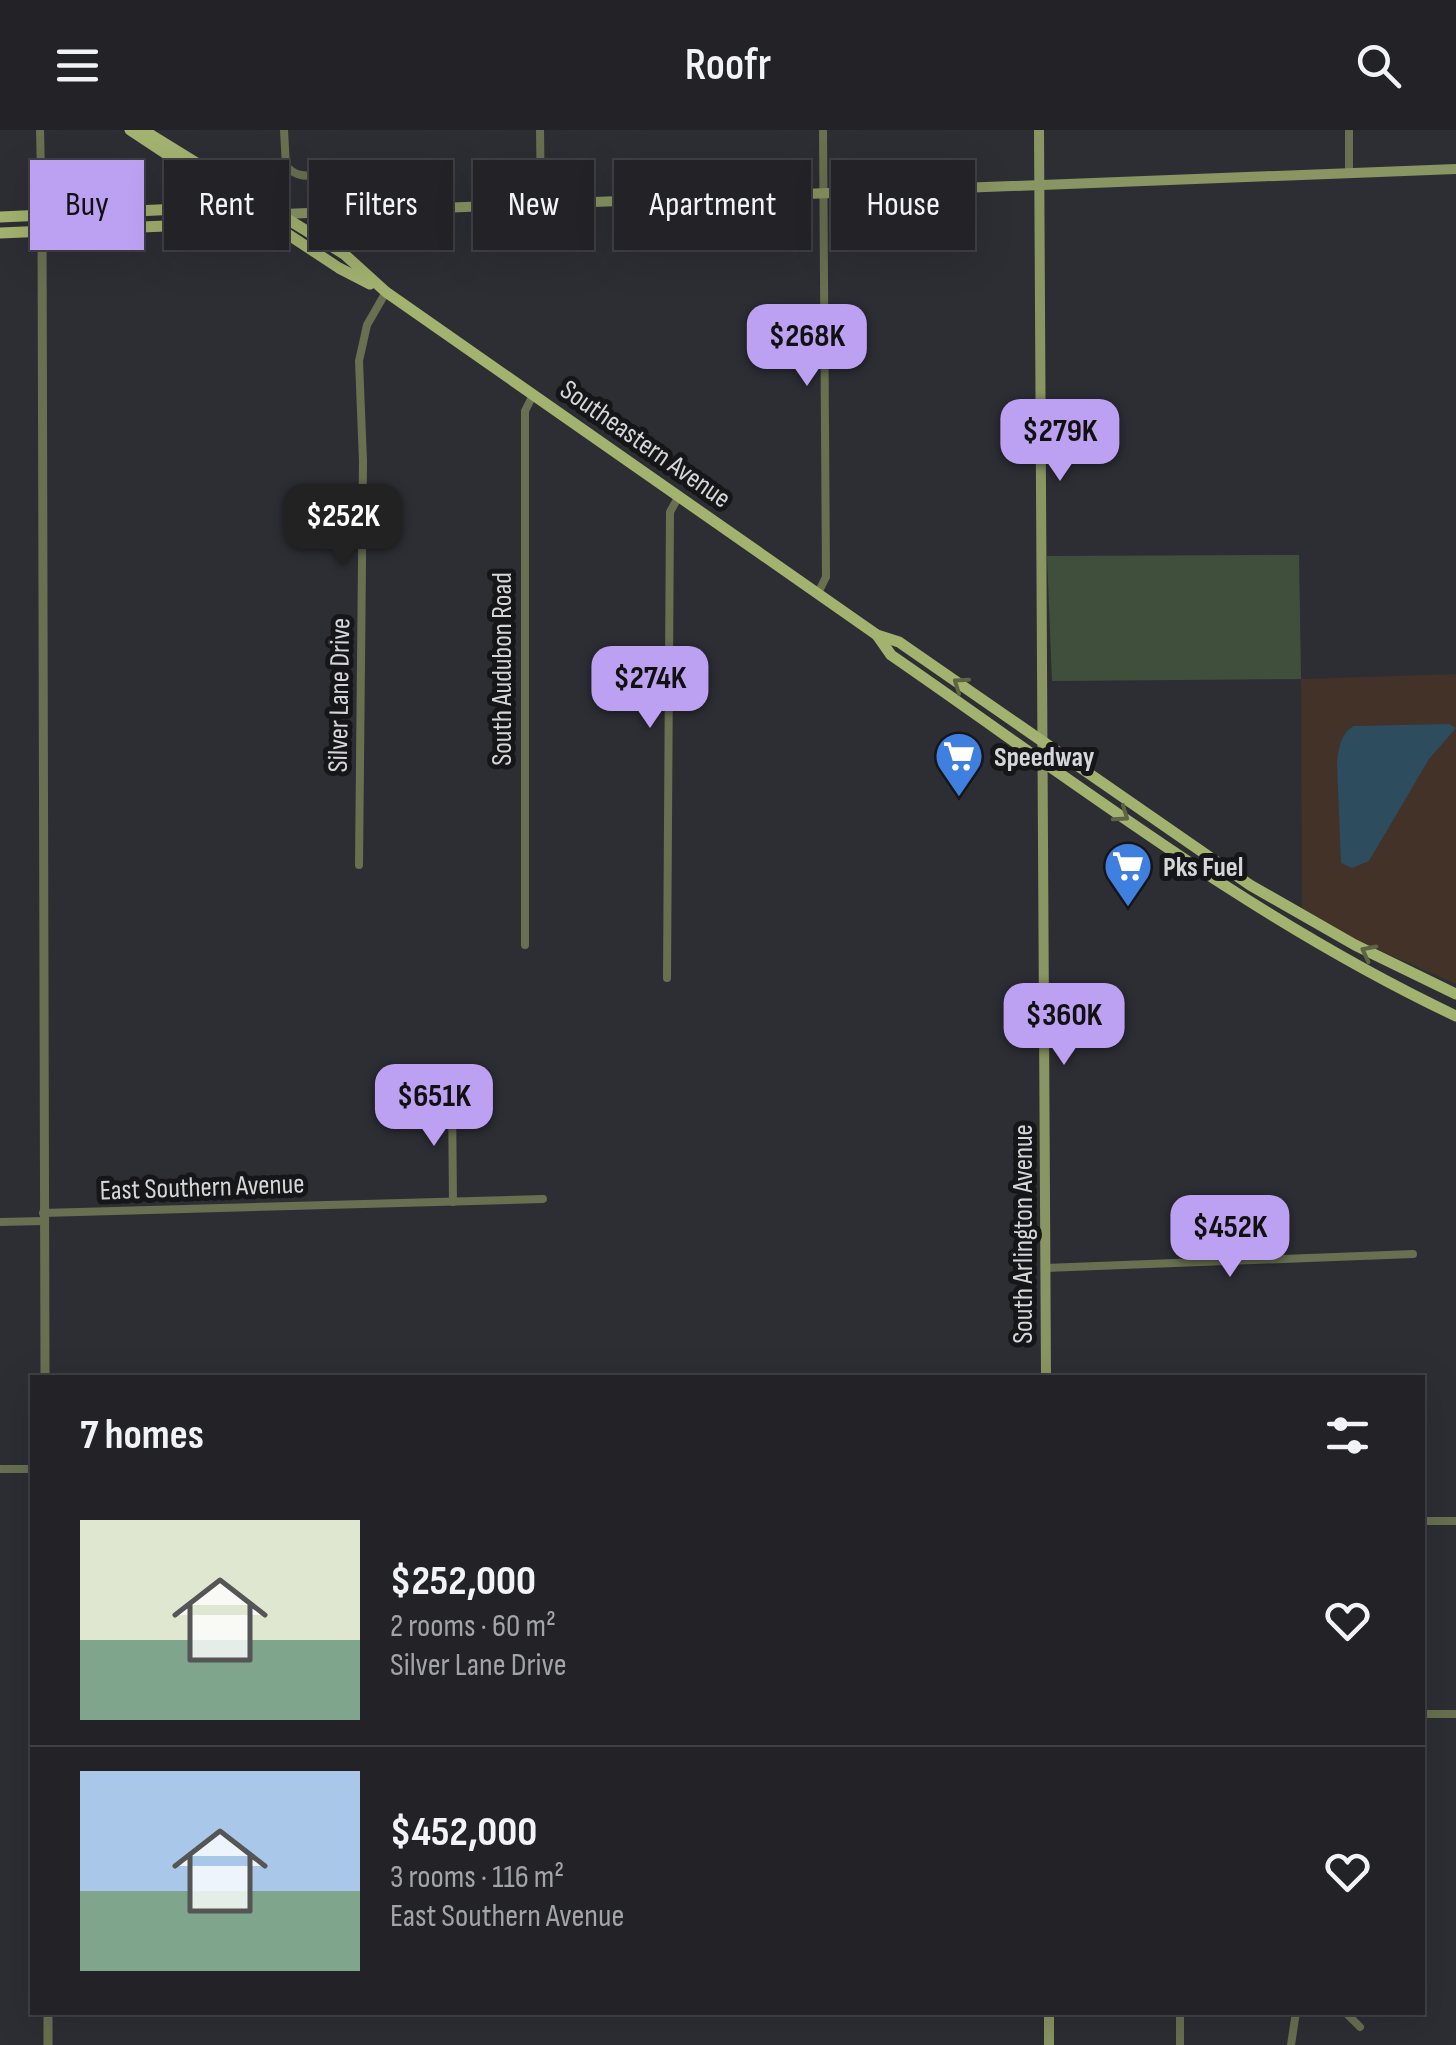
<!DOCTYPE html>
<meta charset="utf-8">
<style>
:root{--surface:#222227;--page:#2e2f33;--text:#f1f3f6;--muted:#a2a4a7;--line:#3f3f44;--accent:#bca0f2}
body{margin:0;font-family:"Sofia Sans Condensed",sans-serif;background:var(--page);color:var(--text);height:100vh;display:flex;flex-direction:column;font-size:38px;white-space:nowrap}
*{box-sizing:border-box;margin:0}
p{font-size:32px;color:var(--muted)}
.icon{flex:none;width:55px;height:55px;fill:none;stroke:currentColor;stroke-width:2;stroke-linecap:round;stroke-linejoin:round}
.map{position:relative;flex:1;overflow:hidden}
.drawer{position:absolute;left:30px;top:1245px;width:1395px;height:640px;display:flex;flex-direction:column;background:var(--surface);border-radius:0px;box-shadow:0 10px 40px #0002,0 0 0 2px var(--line)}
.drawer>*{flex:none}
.hud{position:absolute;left:30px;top:30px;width:1398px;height:90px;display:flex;gap:20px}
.price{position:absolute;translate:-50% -85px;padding:0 22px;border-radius:20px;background:var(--accent);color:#111;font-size:32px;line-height:65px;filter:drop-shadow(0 2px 5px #0008)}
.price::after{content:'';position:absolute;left:50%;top:60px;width:30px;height:22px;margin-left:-15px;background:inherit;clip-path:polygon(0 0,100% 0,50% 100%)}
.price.on{background:#222;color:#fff}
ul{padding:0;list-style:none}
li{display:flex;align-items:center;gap:30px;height:250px;padding:0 50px}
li+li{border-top:2px solid var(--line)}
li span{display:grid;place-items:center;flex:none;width:280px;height:200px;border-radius:0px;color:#555}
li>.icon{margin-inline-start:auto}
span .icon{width:120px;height:120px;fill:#fffc;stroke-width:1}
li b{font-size:42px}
h2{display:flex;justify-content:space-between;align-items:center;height:120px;padding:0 50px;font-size:42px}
.chip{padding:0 35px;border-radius:0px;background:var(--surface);box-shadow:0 10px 40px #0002,0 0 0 2px var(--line);font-size:35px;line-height:90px}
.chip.on{background:var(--accent);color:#111}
header{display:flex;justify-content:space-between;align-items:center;height:130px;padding:0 50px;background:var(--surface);font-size:45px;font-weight:600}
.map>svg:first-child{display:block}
.industrial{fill:#423227}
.green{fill:#404f3c}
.water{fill:#2d4c5d}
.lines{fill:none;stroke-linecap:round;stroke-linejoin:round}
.minor{stroke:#687051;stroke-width:8}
.tertiary{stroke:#687051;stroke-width:9}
.secondary{stroke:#899562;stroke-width:10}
.primary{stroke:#a2b26f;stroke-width:11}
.oneway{stroke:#5c6444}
.labels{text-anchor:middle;stroke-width:10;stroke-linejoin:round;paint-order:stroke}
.street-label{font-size:28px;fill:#d5d6da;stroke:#161619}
.poi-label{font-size:28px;font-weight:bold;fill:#d5d6da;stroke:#161619;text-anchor:start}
</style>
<header><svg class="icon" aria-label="menu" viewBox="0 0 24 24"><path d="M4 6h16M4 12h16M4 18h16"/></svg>Roofr<svg class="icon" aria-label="search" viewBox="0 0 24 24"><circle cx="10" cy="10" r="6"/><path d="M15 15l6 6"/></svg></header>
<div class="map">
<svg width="1456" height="1915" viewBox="0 0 1456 1915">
<rect width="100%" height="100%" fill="#2d2e34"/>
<path class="industrial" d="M1456,544V854L1302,786L1301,549Z"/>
<path class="green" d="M1299,425L1301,549L1052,551L1047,426Z"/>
<path class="water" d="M1449,594L1456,598L1429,629L1369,731L1352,738L1341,733L1337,634C1338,620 1341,602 1354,596Z"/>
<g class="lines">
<g class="minor">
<path d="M40,0L42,85"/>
<path d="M284,0L286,36C309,60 323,24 327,81"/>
<path d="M540,0L541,73"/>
<path d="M1349,0V44"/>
<path d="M818,463L826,447L823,0"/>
<path d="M359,735L363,331L359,231L367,195L386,162"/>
<path d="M525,815V281L533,265"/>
<path d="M667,848L670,382L679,366"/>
<path d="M452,967L453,1072"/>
<path d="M43,1083L543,1069"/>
<path d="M0,1092L43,1091"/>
<path d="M1045,1138L1413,1124"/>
<path d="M0,1339H32"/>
<path d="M1422,1391H1456"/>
<path d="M1422,1584H1456"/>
<path d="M1180,1882V1915"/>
<path d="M1345,1882L1360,1897"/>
<path d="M1291,1915L1296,1882"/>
</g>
<g class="tertiary">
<path d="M42,85L45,1248"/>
<path d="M48,1882V1915"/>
</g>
<g class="secondary">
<path d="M1039,0L1046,1248"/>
<path d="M283,84L1456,39"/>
<path d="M1049,1882V1915"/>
</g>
<g class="primary">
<path d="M130,0L339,138L370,154"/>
<path d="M143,0L344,124L386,162L877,505L899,512L1250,755L1355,815L1456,864"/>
<path d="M0,87L202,78H234L244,83"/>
<path d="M0,103L236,93L246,85"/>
<path d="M321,108L327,81"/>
<path d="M877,505L891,525C1075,652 1253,790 1456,886"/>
</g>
</g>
<defs><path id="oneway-chevron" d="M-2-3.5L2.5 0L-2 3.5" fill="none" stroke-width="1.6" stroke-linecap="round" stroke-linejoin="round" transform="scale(2.5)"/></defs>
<g class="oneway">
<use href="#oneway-chevron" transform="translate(960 554) rotate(-145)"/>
<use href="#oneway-chevron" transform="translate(1122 685) rotate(35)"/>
<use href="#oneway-chevron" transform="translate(1368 822) rotate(-153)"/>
</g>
<defs>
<g id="supermarket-pin" transform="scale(2.5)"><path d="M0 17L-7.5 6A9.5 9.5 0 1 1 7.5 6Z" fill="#3f7fe0" stroke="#161619"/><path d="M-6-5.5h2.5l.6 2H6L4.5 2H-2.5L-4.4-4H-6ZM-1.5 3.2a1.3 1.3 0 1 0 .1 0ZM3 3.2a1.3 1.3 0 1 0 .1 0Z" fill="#fff"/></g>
</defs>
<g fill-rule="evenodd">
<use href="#supermarket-pin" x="959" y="626"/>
<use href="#supermarket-pin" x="1128" y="736"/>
</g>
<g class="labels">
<g class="street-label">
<text transform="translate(646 313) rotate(35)" y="10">Southeastern Avenue</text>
<text transform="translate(501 539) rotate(-90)" y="10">South Audubon Road</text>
<text transform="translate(338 565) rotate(-89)" y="10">Silver Lane Drive</text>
<text transform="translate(202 1056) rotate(-2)" y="10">East Southern Avenue</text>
<text transform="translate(1022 1104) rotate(-90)" y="10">South Arlington Avenue</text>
</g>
<g class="poi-label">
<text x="994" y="636">Speedway</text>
<text x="1163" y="746">Pks Fuel</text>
</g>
</g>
</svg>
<b class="price" style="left:807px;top:259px">$268K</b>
<b class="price" style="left:1060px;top:354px">$279K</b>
<b class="price on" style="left:343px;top:439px">$252K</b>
<b class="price" style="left:650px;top:601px">$274K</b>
<b class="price" style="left:1064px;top:938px">$360K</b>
<b class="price" style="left:434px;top:1019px">$651K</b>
<b class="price" style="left:1230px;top:1150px">$452K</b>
<div class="hud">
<a class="chip on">Buy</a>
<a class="chip">Rent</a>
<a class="chip">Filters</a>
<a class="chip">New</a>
<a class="chip">Apartment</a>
<a class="chip">House</a>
</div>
<section class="drawer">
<h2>7 homes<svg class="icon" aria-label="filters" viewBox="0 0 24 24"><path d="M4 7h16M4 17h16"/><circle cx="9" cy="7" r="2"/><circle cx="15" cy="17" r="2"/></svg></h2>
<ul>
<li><span style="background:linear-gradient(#dfe7d0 60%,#7fa58c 0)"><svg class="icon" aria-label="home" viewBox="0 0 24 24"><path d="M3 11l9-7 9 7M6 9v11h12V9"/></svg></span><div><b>$252,000</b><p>2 rooms · 60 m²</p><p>Silver Lane Drive</p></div><svg class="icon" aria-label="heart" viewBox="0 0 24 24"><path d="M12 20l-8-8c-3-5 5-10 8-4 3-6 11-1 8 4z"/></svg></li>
<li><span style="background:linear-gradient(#a9c7e8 60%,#7fa58c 0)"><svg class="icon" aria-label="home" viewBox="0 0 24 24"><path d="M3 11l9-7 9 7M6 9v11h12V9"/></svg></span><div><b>$452,000</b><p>3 rooms · 116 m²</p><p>East Southern Avenue</p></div><svg class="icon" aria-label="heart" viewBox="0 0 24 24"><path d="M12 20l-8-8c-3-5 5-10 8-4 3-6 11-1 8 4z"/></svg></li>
</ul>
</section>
</div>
